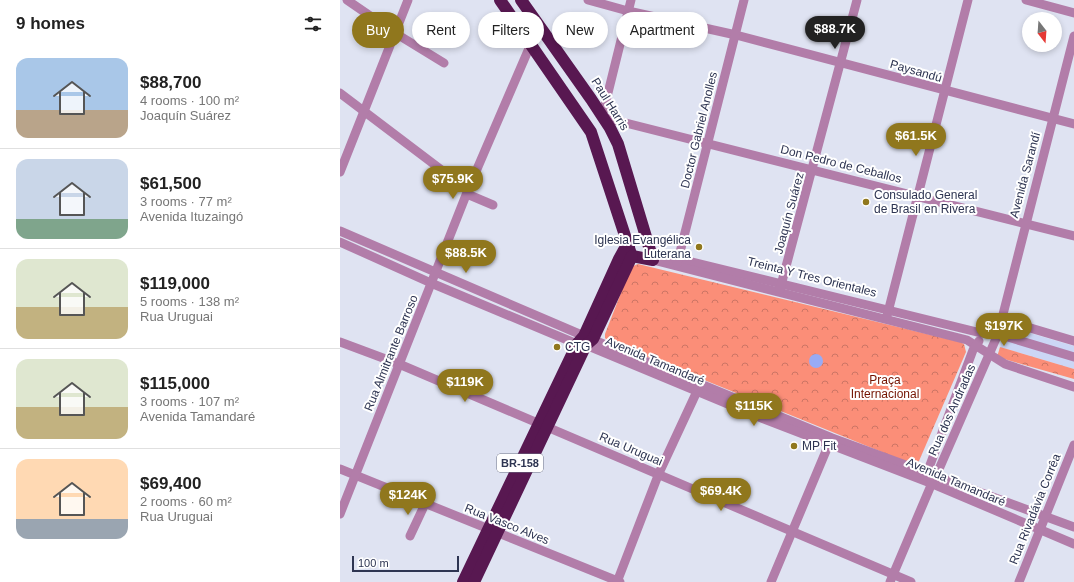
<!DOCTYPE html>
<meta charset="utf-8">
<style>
:root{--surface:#fff;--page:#f6f6f6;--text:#222;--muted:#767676;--line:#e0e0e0;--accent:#90771d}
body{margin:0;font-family:Helvetica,sans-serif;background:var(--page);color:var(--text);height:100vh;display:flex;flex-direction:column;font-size:15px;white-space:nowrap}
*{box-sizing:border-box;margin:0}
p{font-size:13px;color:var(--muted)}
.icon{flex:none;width:22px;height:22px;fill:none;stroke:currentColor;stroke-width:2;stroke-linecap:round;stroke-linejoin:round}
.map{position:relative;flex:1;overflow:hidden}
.panel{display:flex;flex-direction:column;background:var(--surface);width:340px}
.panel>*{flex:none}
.hud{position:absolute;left:12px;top:12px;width:380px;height:36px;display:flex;gap:8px}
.needle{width:26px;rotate:163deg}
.controls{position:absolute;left:682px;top:12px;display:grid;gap:8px}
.controls a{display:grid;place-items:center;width:40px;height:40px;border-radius:50%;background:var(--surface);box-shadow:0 2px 6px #0003;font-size:20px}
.scale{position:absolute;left:12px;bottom:10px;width:107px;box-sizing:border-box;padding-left:4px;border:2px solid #2e3552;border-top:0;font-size:11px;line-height:14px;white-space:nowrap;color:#2e3552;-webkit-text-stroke:3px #fff;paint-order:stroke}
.price{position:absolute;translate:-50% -34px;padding:0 9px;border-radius:14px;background:var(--accent);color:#fff;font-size:13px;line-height:26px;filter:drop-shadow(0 1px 2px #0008)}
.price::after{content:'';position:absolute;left:50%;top:24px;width:12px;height:9px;margin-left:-6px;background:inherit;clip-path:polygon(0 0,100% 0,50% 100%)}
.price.active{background:#222;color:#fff}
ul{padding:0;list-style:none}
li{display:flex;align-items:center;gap:12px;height:100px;padding:0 16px}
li+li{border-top:1px solid var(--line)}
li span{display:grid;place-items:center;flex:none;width:112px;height:80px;border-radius:12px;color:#555}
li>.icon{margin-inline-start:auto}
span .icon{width:48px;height:48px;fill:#fffc;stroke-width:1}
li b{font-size:17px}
h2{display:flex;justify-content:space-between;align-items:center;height:48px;padding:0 16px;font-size:17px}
.chip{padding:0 14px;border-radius:18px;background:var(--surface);box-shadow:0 2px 6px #0003;font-size:14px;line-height:36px}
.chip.active{background:var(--accent);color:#fff}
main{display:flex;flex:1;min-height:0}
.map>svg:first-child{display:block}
.built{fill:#ccd6f5}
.park{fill:url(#park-crowns)}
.water{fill:#98abf5}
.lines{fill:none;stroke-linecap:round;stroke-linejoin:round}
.minor{stroke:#b27da9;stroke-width:9}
.highway{stroke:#581851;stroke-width:12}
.poi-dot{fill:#90771d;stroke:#fff;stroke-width:1.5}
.labels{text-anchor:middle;stroke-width:4;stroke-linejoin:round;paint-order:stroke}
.shield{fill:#fff;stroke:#6d7286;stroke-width:1}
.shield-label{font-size:11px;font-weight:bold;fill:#2e3552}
.street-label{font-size:12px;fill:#2e3552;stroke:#fff}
.poi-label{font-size:12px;fill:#2e3552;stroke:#fff;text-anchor:start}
.park-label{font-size:12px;fill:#751402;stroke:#fff}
</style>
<main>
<section class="panel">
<h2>9 homes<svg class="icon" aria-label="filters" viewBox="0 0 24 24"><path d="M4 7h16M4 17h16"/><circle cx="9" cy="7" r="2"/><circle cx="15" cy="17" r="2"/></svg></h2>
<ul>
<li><span style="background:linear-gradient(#a9c7e8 65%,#b9a48a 0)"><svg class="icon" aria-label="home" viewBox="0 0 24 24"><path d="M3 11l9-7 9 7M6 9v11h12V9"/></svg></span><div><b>$88,700</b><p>4 rooms · 100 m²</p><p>Joaquín Suárez</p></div></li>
<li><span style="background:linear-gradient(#c9d6e8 75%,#7fa58c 0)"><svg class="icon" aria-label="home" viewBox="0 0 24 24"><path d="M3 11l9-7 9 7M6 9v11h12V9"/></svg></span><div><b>$61,500</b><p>3 rooms · 77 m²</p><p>Avenida Ituzaingó</p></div></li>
<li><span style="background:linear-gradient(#dfe7d0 60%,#c2b280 0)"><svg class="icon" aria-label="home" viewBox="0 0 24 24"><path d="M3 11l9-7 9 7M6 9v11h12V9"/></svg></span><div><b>$119,000</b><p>5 rooms · 138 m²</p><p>Rua Uruguai</p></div></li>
<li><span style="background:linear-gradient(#dfe7d0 60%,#c2b280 0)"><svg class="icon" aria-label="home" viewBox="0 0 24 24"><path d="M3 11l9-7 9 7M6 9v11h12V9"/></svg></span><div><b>$115,000</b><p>3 rooms · 107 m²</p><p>Avenida Tamandaré</p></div></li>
<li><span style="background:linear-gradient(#ffd9b3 75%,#9aa5b1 0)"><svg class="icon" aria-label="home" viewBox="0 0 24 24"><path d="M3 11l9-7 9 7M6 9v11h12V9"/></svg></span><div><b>$69,400</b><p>2 rooms · 60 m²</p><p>Rua Uruguai</p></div></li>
</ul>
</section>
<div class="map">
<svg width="734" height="582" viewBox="0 0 734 582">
<defs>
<pattern id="park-crowns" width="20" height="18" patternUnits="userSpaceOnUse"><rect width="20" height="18" fill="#fb8e78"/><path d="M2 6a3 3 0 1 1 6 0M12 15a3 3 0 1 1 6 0" fill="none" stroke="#cc7565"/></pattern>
</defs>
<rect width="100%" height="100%" fill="#dfe3f2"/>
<path class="built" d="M666,326L734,346V369L660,347Z"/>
<g class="park">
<path d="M298,264L620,342L624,344L626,352L579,461L574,464L569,463L268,341L265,338V334L291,267Z"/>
<path d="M660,347L734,369V379L657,357Z"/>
</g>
<circle class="water" cx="476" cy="361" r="7"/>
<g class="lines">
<g class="minor">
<path d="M7,0L55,33L104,63"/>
<path d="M248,0L288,11L396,35L734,124"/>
<path d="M686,0L734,13"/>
<path d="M0,93L128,190"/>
<path d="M262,117L734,236"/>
<path d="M262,117L291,0"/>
<path d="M0,172L68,0"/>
<path d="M127,194L153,205"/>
<path d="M0,231L244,336L492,438L734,527"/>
<path d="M0,242L91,283L237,344L246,345L424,419L593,484L734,544"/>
<path d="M311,252L637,332L649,334"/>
<path d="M313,260L627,340L665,364L734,387"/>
<path d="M337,264L404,0"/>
<path d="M440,289L517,0"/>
<path d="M547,316L628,0"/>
<path d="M660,319L734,341"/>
<path d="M658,334L734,357"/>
<path d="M0,342L59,364L571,582"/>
<path d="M0,469L280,582"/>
<path d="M596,476L658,334L734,36"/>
<path d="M0,514L128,190L190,46"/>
<path d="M70,536L85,504"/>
<path d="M277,582L319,473L359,387"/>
<path d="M431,582L491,439"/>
<path d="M550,582L592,483L589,474L590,465L633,350L639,341"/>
<path d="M679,582L734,445"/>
</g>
<g class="highway">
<path d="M160,0L251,132L291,254"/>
<path d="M181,0L251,99L270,128L278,144L313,260L292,256"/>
<path d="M123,582L237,344L244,336L279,259L284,250L289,247"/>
<path d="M134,582L246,345L253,339L292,256"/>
</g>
</g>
<g class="poi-dot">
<circle cx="526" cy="202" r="4"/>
<circle cx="359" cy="247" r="4"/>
<circle cx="217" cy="347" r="4"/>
<circle cx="454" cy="446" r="4"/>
</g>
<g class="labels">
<rect class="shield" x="157" y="454" width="46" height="18" rx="3"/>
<g class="shield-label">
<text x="180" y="467">BR-158</text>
</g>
<g class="street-label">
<text transform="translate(576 71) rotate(16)" y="4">Paysandú</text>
<text transform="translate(270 104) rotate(58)" y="4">Paul Harris</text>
<text transform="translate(359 130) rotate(-76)" y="4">Doctor Gabriel Anolles</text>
<text transform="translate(501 164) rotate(14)" y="4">Don Pedro de Ceballos</text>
<text transform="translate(685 175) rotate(-75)" y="4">Avenida Sarandí</text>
<text transform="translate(449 213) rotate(-75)" y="4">Joaquín Suárez</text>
<text transform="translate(472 277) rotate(14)" y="4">Treinta Y Tres Orientales</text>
<text transform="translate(51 353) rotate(-68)" y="4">Rua Almitrante Barroso</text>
<text transform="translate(315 361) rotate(23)" y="4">Avenida Tamandaré</text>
<text transform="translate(612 410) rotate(-66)" y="4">Rua dos Andradas</text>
<text transform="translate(291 449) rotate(23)" y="4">Rua Uruguai</text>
<text transform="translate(616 482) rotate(23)" y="4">Avenida Tamandaré</text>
<text transform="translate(695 509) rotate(-68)" y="4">Rua Rivadávia Corrêa</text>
<text transform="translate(167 524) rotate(22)" y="4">Rua Vasco Alves</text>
</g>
<g class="poi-label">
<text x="534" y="199">Consulado General<tspan x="534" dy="14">de Brasil en Rivera</tspan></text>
<text x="351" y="244" text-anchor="end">Iglesia Evangélica<tspan x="351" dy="14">Luterana</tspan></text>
<text x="225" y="351">CTG</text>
<text x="462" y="450">MP Fit</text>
</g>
<g class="park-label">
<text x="545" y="384">Praça<tspan x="545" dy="14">Internacional</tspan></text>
</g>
</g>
</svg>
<div class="controls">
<a><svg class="needle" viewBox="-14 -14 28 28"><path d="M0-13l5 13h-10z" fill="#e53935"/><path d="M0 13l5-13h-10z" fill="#767676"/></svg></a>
</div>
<div class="scale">100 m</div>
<b class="price active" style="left:495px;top:50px">$88.7K</b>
<b class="price" style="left:576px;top:157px">$61.5K</b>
<b class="price" style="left:113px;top:200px">$75.9K</b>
<b class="price" style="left:126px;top:274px">$88.5K</b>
<b class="price" style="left:664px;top:347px">$197K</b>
<b class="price" style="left:125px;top:403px">$119K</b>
<b class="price" style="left:414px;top:427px">$115K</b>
<b class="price" style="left:381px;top:512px">$69.4K</b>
<b class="price" style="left:68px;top:516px">$124K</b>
<div class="hud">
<a class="chip active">Buy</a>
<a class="chip">Rent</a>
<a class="chip">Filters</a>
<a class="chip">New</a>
<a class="chip">Apartment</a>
</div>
</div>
</main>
